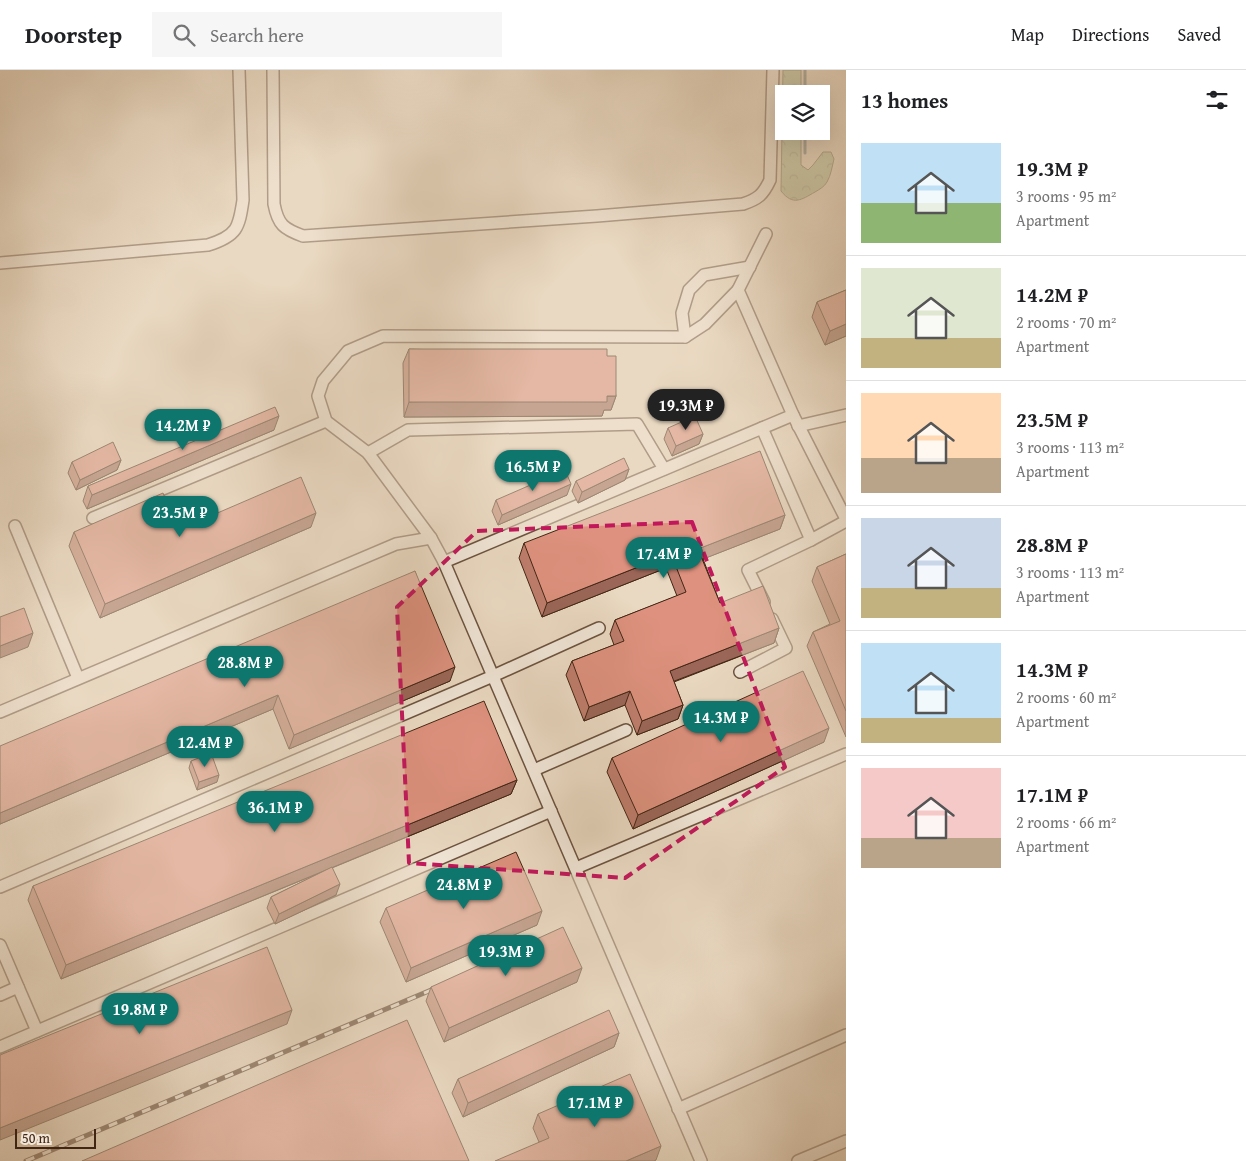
<!DOCTYPE html>
<meta charset="utf-8">
<style>
:root{--surface:#fff;--page:#f6f6f6;--text:#202124;--muted:#757577;--line:#e0e0e0;--accent:#0f766e}
body{margin:0;font-family:"Gentium Book Plus",serif;background:var(--page);color:var(--text);height:100vh;display:flex;flex-direction:column;font-size:19px;white-space:nowrap}
*{box-sizing:border-box;margin:0}
p{font-size:16px;color:var(--muted)}
.icon{flex:none;width:28px;height:28px;fill:none;stroke:currentColor;stroke-width:2;stroke-linecap:round;stroke-linejoin:round}
.map{position:relative;flex:1;overflow:hidden}
.drawer{display:flex;flex-direction:column;background:var(--surface);width:400px}
.drawer>*{flex:none}
.buttons{position:absolute;left:775px;top:15px;display:grid;gap:10px}
.buttons a{display:grid;place-items:center;width:55px;height:55px;border-radius:0px;background:var(--surface);box-shadow:0 5px 20px #0002;font-size:25px}
.scale{position:absolute;left:15px;bottom:12px;width:81px;box-sizing:border-box;padding-left:5px;border:2px solid #422614;border-top:0;font-size:14px;line-height:18px;white-space:nowrap;color:#422614;-webkit-text-stroke:4px #f1e6d7;paint-order:stroke}
.price{position:absolute;translate:-50% -42px;padding:0 11px;border-radius:18px;background:var(--accent);color:#fff;font-size:16px;line-height:32px;filter:drop-shadow(0 1px 2px #0008)}
.price::after{content:'';position:absolute;left:50%;top:30px;width:15px;height:11px;margin-left:-8px;background:inherit;clip-path:polygon(0 0,100% 0,50% 100%)}
.price.selected{background:#222;color:#fff}
ul{padding:0;list-style:none}
li{display:flex;align-items:center;gap:15px;height:125px;padding:0 15px}
li+li{border-top:1px solid var(--line)}
li span{display:grid;place-items:center;flex:none;width:140px;height:100px;border-radius:0px;color:#555}
li>.icon{margin-inline-start:auto}
span .icon{width:60px;height:60px;fill:#fffc;stroke-width:1}
li b{font-size:21px}
h2{display:flex;justify-content:space-between;align-items:center;height:60px;padding:0 15px;font-size:21px}
header{display:flex;align-items:center;gap:30px;box-sizing:border-box;height:70px;padding:0 25px;background:var(--surface);border-bottom:1px solid var(--line)}
header strong{font-size:24px}
nav{display:flex;gap:28px;margin-inline-start:auto;font-size:18px}
.search{width:350px;height:45px;background:var(--page);display:flex;align-items:center;gap:12px;box-sizing:border-box;padding:0 18px;border-radius:0px;color:var(--muted);font-size:19px}
main{display:flex;flex:1;min-height:0}
.map>svg:first-child{display:block}
.forest{fill:url(#forest-crowns);stroke:#7b7354}
.lines{fill:none;stroke-linecap:round;stroke-linejoin:round}
.stream{stroke:#777e78;stroke-width:3}
.minor-casing{stroke:#6c5340;stroke-width:14}
.minor{stroke:#f1e6d7;stroke-width:11}
.rail-casing{stroke:#422614;stroke-width:5}
.rail{stroke:#f1e6d7;stroke-width:3;stroke-dasharray:9;stroke-linecap:butt}
.wall{fill:#be7d6c;stroke:#422614}
.shaded-wall{fill:#9b6658;stroke:#422614}
.building{fill:#dd917e;stroke:#422614}
.marked{fill:none;stroke:#c2185b;stroke-width:4;stroke-dasharray:10 6;stroke-linejoin:round}
</style>
<header>
<strong>Doorstep</strong>
<div class="search"><svg class="icon" aria-label="search" viewBox="0 0 24 24"><circle cx="10" cy="10" r="6"/><path d="M15 15l6 6"/></svg>Search here</div>
<nav><a>Map</a><a>Directions</a><a>Saved</a></nav>
</header>
<main>
<div class="map">
<svg width="846" height="1091" viewBox="0 0 846 1091">
<defs>
<pattern id="forest-crowns" width="20" height="18" patternUnits="userSpaceOnUse" patternTransform="scale(1.25)"><rect width="20" height="18" fill="#b4c095"/><path d="M2 6a3 3 0 1 1 6 0M12 15a3 3 0 1 1 6 0" fill="none" stroke="#949c78"/></pattern>
</defs>
<rect width="100%" height="100%" fill="#ead9c2"/>
<filter id="stains"><feTurbulence type="fractalNoise" baseFrequency=".004" numOctaves="4"/><feColorMatrix values="0 0 0 0 .2 0 0 0 0 .09 0 0 0 0 .02 0 0 0 .5 -.17"/></filter>
<radialGradient id="worn" r=".72"><stop offset=".6" stop-color="#630" stop-opacity="0"/><stop offset="1" stop-color="#630" stop-opacity=".3"/></radialGradient>
<path class="forest" d="M783,0H801V24H784V61H801V95L808,100L813,95L823,82H831L834,89C832,97 831,105 827,112C824,117 820,119 815,122C801,130 793,136 781,121Z"/>
<g class="lines">
<g class="stream">
<path d="M805,0V24"/>
<path d="M805,61V83"/>
</g>
<g class="minor-casing">
<g id="minor">
<path d="M273,0L274,134C278,155 284,159 303,166L597,146L743,134C758,129 763,125 770,110L773,0"/>
<path d="M0,193L208,175C237,166 239,158 243,130L239,0"/>
<path d="M685,267L682,243L689,220L704,205L750,197"/>
<path d="M793,345L846,449"/>
<path d="M798,356L846,345"/>
<path d="M762,358L811,470"/>
<path d="M368,383L408,360L637,354L664,399"/>
<path d="M93,448L326,351"/>
<path d="M15,456L78,608"/>
<path d="M444,492L793,345L738,220L766,164"/>
<path d="M764,532L748,500L811,470L846,451"/>
<path d="M740,602L786,578L772,549"/>
<path d="M0,642L396,474L431,468"/>
<path d="M534,700L626,660"/>
<path d="M576,798L846,684"/>
<path d="M0,817L493,606L599,558"/>
<path d="M0,875L37,961"/>
<path d="M0,925L18,917"/>
<path d="M0,977L551,741"/>
<path d="M678,1039L846,965"/>
<path d="M701,1091L444,492L431,468L368,383L326,351L318,326L323,311L348,281L383,266L685,267L705,254L738,220"/>
<path d="M798,1091L846,1071"/>
</g>
</g>
<use href="#minor" class="minor"/>
<g class="rail-casing">
<path id="rail" d="M26,1091L443,915"/>
</g>
<use href="#rail" class="rail"/>
</g>
<g class="wall">
<path d="M846,220V266L825,275L812,247L817,232Z"/>
<path d="M409,279L607,286L616,326L611,340H604L602,346L404,347L403,293Z"/>
<path d="M668,358L703,364L699,374L672,386L664,369Z"/>
<path d="M274,360L87,439L83,431L88,416Z"/>
<path d="M121,390L117,400L76,420L68,403L72,392Z"/>
<path d="M629,399L625,410L578,433L572,421L576,411Z"/>
<path d="M567,425L498,455L492,441L496,430Z"/>
<path d="M785,445L780,459L703,489L720,533L779,558L774,573L674,612L683,635L678,649L637,665L625,635L584,651L566,605L572,591L614,575L610,564L615,550L677,526L666,498L542,547L519,488L524,473Z"/>
<path d="M311,457L100,548L69,476L74,462Z"/>
<path d="M846,484V667L807,576L813,562L830,554L812,511L817,497Z"/>
<path d="M415,501L450,611L289,679L273,639L0,754Z"/>
<path d="M824,672L633,759L607,702L612,688Z"/>
<path d="M191,691L217,712L197,720L189,698Z"/>
<path d="M517,710L511,724L332,798L336,825L275,854L267,838L271,827L322,802L61,909L28,830L33,816Z"/>
<path d="M386,838L537,855L406,912L380,852Z"/>
<path d="M577,912L444,972L426,931L431,917Z"/>
<path d="M619,963L614,977L463,1047L452,1023L458,1009Z"/>
<path d="M538,1044L656,1090L539,1072L533,1058Z"/>
</g>
<g class="shaded-wall">
<path d="M846,254V266L825,275L830,261Z"/>
<path d="M616,326L611,340H604L602,346L404,347L409,332Z"/>
<path d="M279,346L274,360L87,439L92,425Z"/>
<path d="M703,364L699,374L672,386L676,376Z"/>
<path d="M121,390L117,400L76,420L80,410Z"/>
<path d="M629,399L625,410L578,433L582,422Z"/>
<path d="M571,414L567,425L498,455L502,445Z"/>
<path d="M316,443L311,457L100,548L105,534Z"/>
<path d="M785,445L780,459L693,493L698,479Z"/>
<path d="M671,484L666,498L542,547L547,533Z"/>
<path d="M779,558L774,573L664,615L670,601Z"/>
<path d="M33,563L28,577L0,588V576Z"/>
<path d="M455,597L450,611L289,679L294,665Z"/>
<path d="M630,621L625,635L584,651L589,637Z"/>
<path d="M278,625L273,639L0,754V743Z"/>
<path d="M683,635L678,649L637,665L642,651Z"/>
<path d="M829,658L824,672L633,759L638,745Z"/>
<path d="M219,705L217,712L197,720L199,712Z"/>
<path d="M517,710L511,724L61,909L66,895Z"/>
<path d="M340,814L336,825L275,854L279,844Z"/>
<path d="M542,841L537,855L406,912L411,898Z"/>
<path d="M582,898L577,912L444,972L449,958Z"/>
<path d="M292,940L287,954L0,1070V1058Z"/>
<path d="M619,963L614,977L463,1047L468,1033Z"/>
<path d="M661,1076L656,1090L654,1091H626Z"/>
</g>
<g class="building">
<path d="M846,220V254L830,261L817,232Z"/>
<path d="M409,279H607V286H616V326H607V332H409Z"/>
<path d="M275,337L279,346L92,425L88,416Z"/>
<path d="M695,346L703,364L676,376L668,358Z"/>
<path d="M113,372L121,390L80,410L72,392Z"/>
<path d="M760,381L785,445L698,479L720,533L763,516L779,558L670,601L683,635L642,651L630,621L589,637L572,591L624,571L615,550L686,522L671,484L547,533L524,473Z"/>
<path d="M624,388L629,399L582,422L576,411Z"/>
<path d="M565,400L571,414L502,445L496,430Z"/>
<path d="M301,407L316,443L105,534L74,462L163,423L178,460Z"/>
<path d="M846,484V641L813,562L840,551L817,497Z"/>
<path d="M415,501L455,597L294,665L278,625L0,743V676Z"/>
<path d="M24,538L33,563L0,576V547Z"/>
<path d="M803,601L829,658L638,745L612,688Z"/>
<path d="M484,631L517,710L66,895L33,816Z"/>
<path d="M211,683L219,705L199,712L191,691Z"/>
<path d="M516,782L542,841L411,898L386,838Z"/>
<path d="M332,797L340,814L279,844L271,827Z"/>
<path d="M563,857L582,898L449,958L431,917Z"/>
<path d="M267,877L292,940L0,1058V985Z"/>
<path d="M609,940L619,963L468,1033L458,1009Z"/>
<path d="M407,950L469,1091H82Z"/>
<path d="M630,1004L661,1076L626,1091H495L549,1068L538,1044Z"/>
</g>
<path d="M0 0H846V1091H0ZM692,452L785,697L625,808L409,793L397,537L477,461Z" fill="#ead9c2" fill-opacity=".55" fill-rule="evenodd"/>
<path class="marked" d="M692,452L785,697L625,808L409,793L397,537L477,461Z"/>
<rect width="100%" height="100%" filter="url(#stains)"/>
<rect width="100%" height="100%" fill="url(#worn)"/>
</svg>
<div class="buttons">
<a><svg class="icon" aria-label="layers" viewBox="0 0 24 24"><path d="M12 4l9 5-9 5-9-5zM3 14l9 5 9-5"/></svg></a>
</div>
<div class="scale">50 m</div>
<b class="price selected" style="left:686px;top:361px">19.3M ₽</b>
<b class="price" style="left:183px;top:381px">14.2M ₽</b>
<b class="price" style="left:533px;top:422px">16.5M ₽</b>
<b class="price" style="left:180px;top:468px">23.5M ₽</b>
<b class="price" style="left:664px;top:509px">17.4M ₽</b>
<b class="price" style="left:245px;top:618px">28.8M ₽</b>
<b class="price" style="left:721px;top:673px">14.3M ₽</b>
<b class="price" style="left:205px;top:698px">12.4M ₽</b>
<b class="price" style="left:275px;top:763px">36.1M ₽</b>
<b class="price" style="left:464px;top:840px">24.8M ₽</b>
<b class="price" style="left:506px;top:907px">19.3M ₽</b>
<b class="price" style="left:140px;top:965px">19.8M ₽</b>
<b class="price" style="left:595px;top:1058px">17.1M ₽</b>
</div>
<section class="drawer">
<h2>13 homes<svg class="icon" aria-label="filters" viewBox="0 0 24 24"><path d="M4 7h16M4 17h16"/><circle cx="9" cy="7" r="2"/><circle cx="15" cy="17" r="2"/></svg></h2>
<ul>
<li><span style="background:linear-gradient(#bfe0f5 60%,#8fb573 0)"><svg class="icon" aria-label="home" viewBox="0 0 24 24"><path d="M3 11l9-7 9 7M6 9v11h12V9"/></svg></span><div><b>19.3M ₽</b><p>3 rooms · 95 m²</p><p>Apartment</p></div></li>
<li><span style="background:linear-gradient(#dfe7d0 70%,#c2b280 0)"><svg class="icon" aria-label="home" viewBox="0 0 24 24"><path d="M3 11l9-7 9 7M6 9v11h12V9"/></svg></span><div><b>14.2M ₽</b><p>2 rooms · 70 m²</p><p>Apartment</p></div></li>
<li><span style="background:linear-gradient(#ffd9b3 65%,#b9a48a 0)"><svg class="icon" aria-label="home" viewBox="0 0 24 24"><path d="M3 11l9-7 9 7M6 9v11h12V9"/></svg></span><div><b>23.5M ₽</b><p>3 rooms · 113 m²</p><p>Apartment</p></div></li>
<li><span style="background:linear-gradient(#c9d6e8 70%,#c2b280 0)"><svg class="icon" aria-label="home" viewBox="0 0 24 24"><path d="M3 11l9-7 9 7M6 9v11h12V9"/></svg></span><div><b>28.8M ₽</b><p>3 rooms · 113 m²</p><p>Apartment</p></div></li>
<li><span style="background:linear-gradient(#bfe0f5 75%,#c2b280 0)"><svg class="icon" aria-label="home" viewBox="0 0 24 24"><path d="M3 11l9-7 9 7M6 9v11h12V9"/></svg></span><div><b>14.3M ₽</b><p>2 rooms · 60 m²</p><p>Apartment</p></div></li>
<li><span style="background:linear-gradient(#f6c9c9 70%,#b9a48a 0)"><svg class="icon" aria-label="home" viewBox="0 0 24 24"><path d="M3 11l9-7 9 7M6 9v11h12V9"/></svg></span><div><b>17.1M ₽</b><p>2 rooms · 66 m²</p><p>Apartment</p></div></li>
</ul>
</section>
</main>
